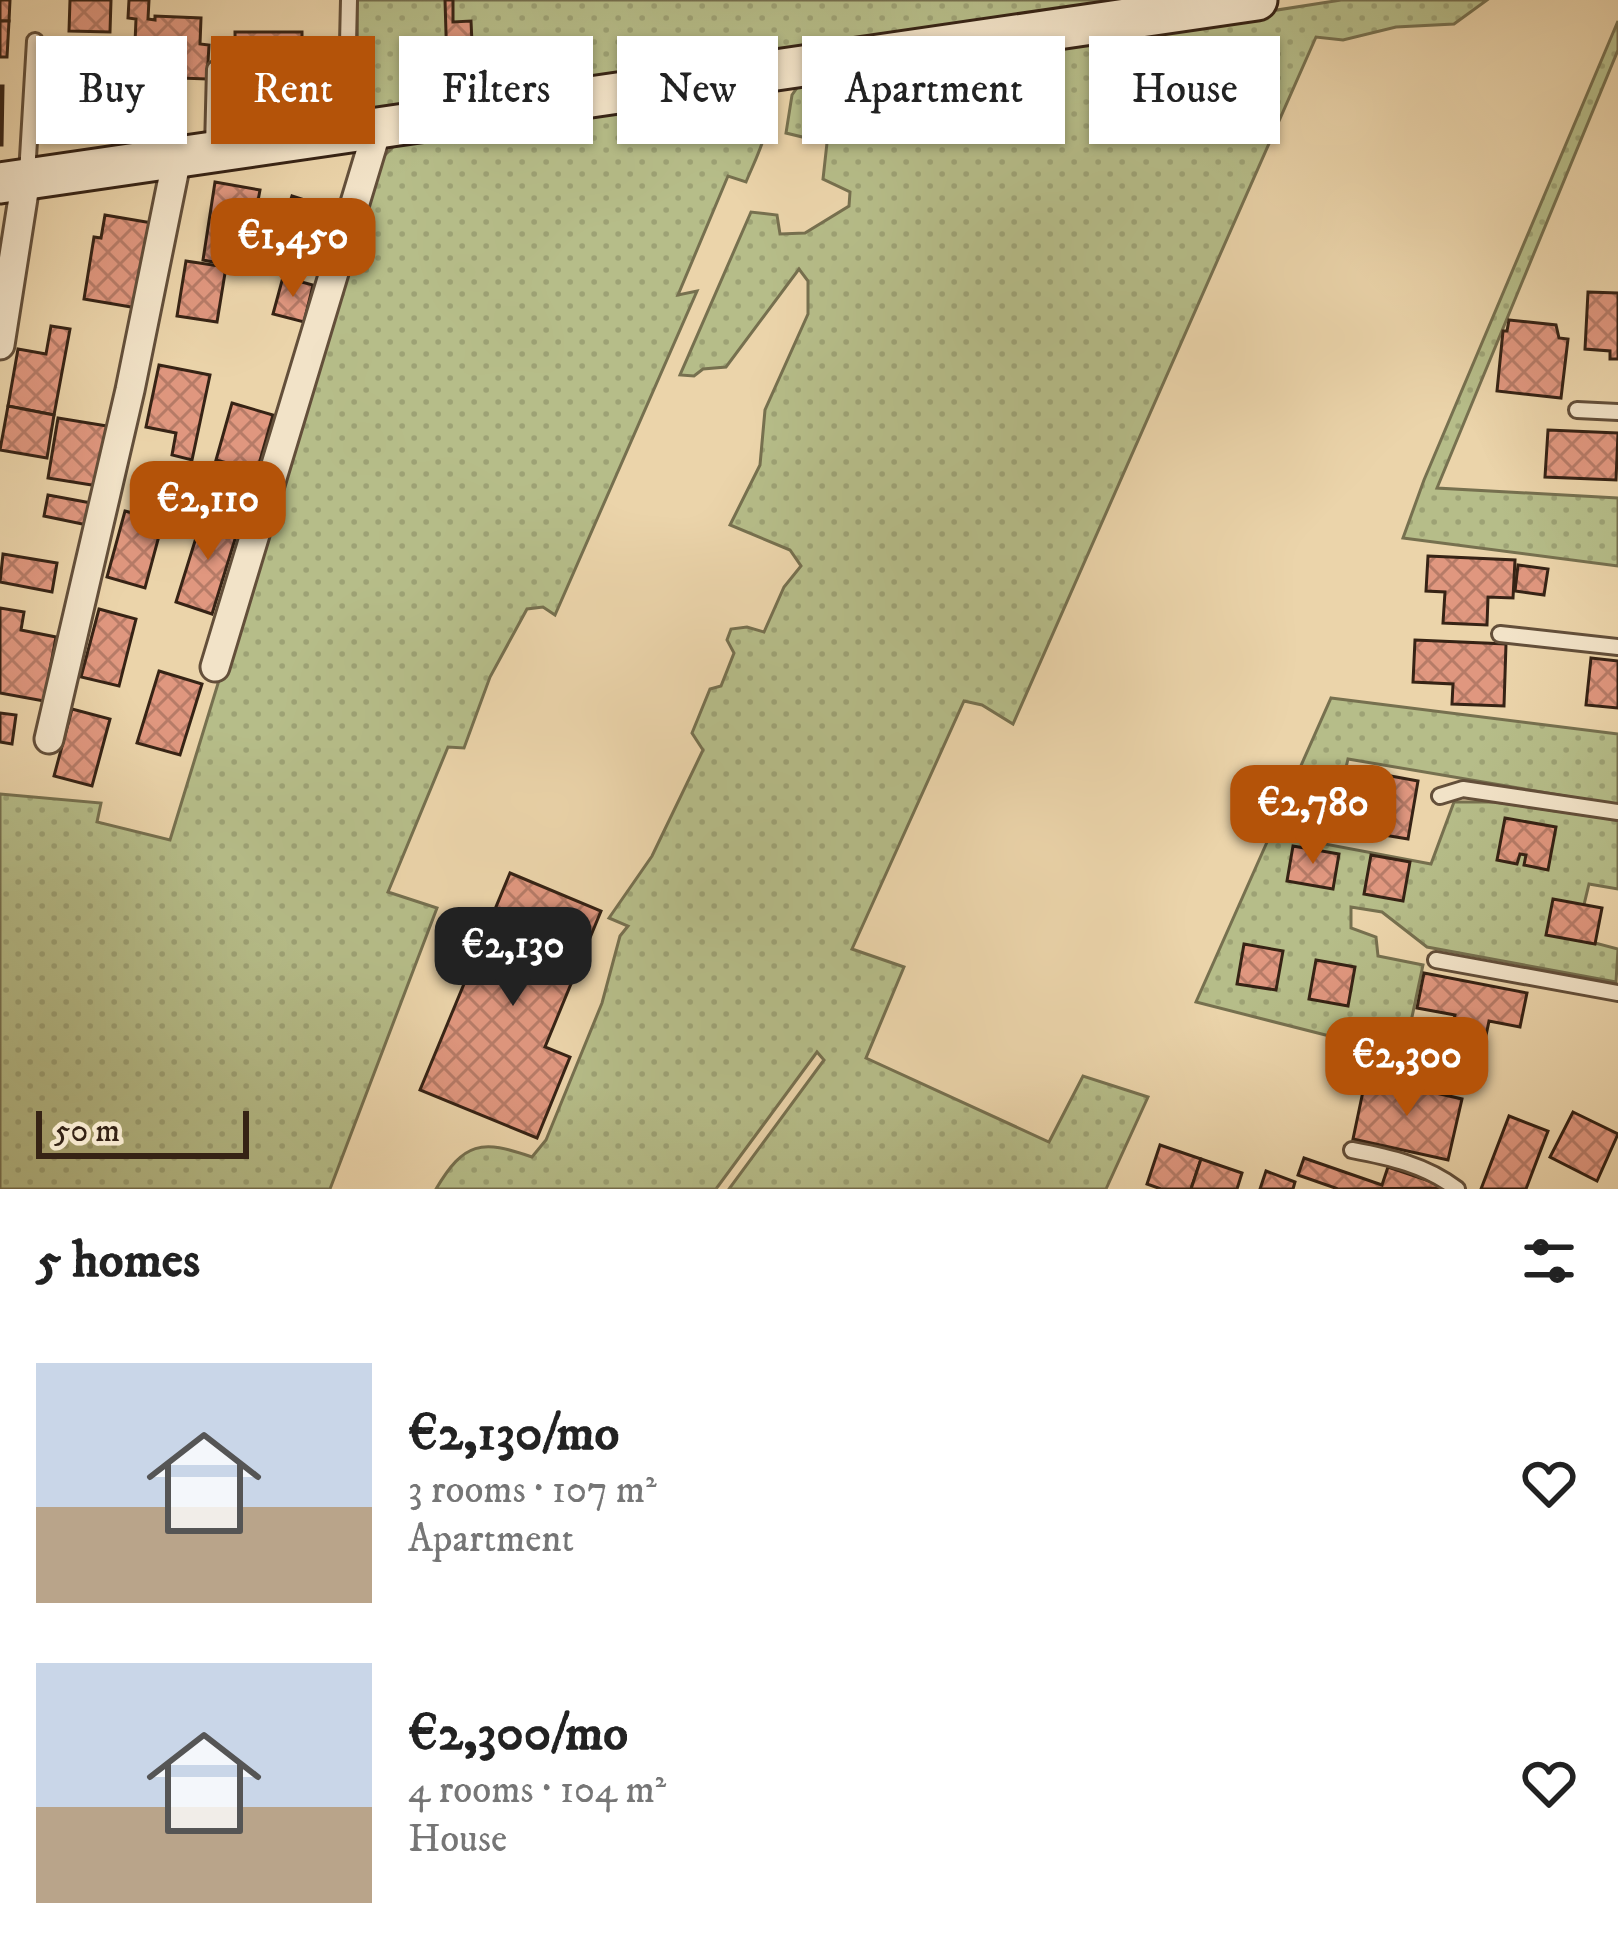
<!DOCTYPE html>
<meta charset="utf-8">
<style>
:root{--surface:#fff;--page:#f2f2f2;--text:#222;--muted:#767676;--accent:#b45309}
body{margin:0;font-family:"IM FELL DW Pica",serif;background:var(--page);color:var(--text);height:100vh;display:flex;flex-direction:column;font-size:45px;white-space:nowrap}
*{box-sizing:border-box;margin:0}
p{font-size:39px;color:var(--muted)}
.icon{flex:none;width:66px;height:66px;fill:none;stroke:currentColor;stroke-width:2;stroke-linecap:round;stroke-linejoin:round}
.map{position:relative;height:1189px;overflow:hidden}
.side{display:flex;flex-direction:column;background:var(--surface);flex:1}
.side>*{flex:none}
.guide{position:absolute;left:36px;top:36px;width:1548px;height:108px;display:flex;gap:24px}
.scale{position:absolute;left:36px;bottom:30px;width:213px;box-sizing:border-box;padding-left:12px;border:6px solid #362315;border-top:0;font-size:33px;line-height:42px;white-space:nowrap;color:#362315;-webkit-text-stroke:9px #f2e3c8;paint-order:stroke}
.price{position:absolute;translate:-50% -102px;padding:0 27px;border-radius:24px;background:var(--accent);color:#fff;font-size:39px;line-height:78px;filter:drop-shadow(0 3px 6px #0008)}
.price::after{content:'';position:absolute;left:50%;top:72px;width:36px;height:27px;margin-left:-18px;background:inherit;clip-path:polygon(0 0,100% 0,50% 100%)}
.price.active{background:#222;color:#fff}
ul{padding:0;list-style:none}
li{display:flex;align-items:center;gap:36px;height:300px;padding:0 36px}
li span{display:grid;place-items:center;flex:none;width:336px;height:240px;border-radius:0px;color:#555}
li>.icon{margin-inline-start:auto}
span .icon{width:144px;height:144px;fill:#fffc;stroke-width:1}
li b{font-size:51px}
h2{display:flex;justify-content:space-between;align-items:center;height:144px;padding:0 36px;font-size:51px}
.pill{padding:0 42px;border-radius:0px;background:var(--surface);box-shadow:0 3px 9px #0004;font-size:42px;line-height:108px}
.pill.active{background:var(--accent);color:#fff}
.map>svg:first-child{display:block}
.grass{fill:url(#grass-dots);stroke:#76704f;stroke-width:3}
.building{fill:url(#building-cross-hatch);stroke:#362315;stroke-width:3}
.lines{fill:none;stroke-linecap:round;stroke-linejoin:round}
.lane-casing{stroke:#634f3a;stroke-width:20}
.street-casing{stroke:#634f3a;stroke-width:33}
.secondary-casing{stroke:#362315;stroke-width:45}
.lane{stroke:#f2e3c8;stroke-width:14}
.street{stroke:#f2e3c8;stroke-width:27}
.secondary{stroke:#f2e3c8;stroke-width:39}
</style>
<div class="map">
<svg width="1618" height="1189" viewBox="0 0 1618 1189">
<defs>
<pattern id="grass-dots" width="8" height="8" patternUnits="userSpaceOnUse" patternTransform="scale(3)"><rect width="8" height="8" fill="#b6bd89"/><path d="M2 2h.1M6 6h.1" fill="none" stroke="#9da275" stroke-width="1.8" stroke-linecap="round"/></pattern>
<pattern id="building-cross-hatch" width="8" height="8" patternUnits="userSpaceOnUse" patternTransform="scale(3)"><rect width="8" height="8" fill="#e0977f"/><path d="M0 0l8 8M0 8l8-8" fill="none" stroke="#b67b67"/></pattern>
</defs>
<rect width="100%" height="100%" fill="#ebd4aa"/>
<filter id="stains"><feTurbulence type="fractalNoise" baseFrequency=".00167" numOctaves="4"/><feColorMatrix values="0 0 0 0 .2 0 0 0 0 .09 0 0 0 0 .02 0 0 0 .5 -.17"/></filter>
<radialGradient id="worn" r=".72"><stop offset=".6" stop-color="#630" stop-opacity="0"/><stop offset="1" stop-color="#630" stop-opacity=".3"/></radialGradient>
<g class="grass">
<path d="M357,0H1161L358,120Z"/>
<path d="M1341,0H1487L1454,24L1396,27L1343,40L1316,37L1013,724L982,705L964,701L852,949L904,967L866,1058L1049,1142L1083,1076L1148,1097L1106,1189H729L824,1060L817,1052L716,1189H436C464,1142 481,1139 532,1157L546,1140L602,1003L620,936L628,926L609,918L652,856L703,750L692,733L710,689L721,686L734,653L727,640L731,629L747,627L764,632L784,587L801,566L790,550L730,525L760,465L765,410L808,314V281L799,269L726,367L703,369L694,376L680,375L751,212L777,215L780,234L805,233L849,206L850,192L823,179L827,143L786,133L792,95L799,85Z"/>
<path d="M1618,21V50L1437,488L1618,498V566L1403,538L1424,480Z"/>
<path d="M756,88L766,95C774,126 758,153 746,182L728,176L678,295L697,291L555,615L543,607L527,609L490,677L464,748L448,747L388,892L437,908L330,1189H0V794L101,803L97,822L170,840L378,162L397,143Z"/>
<path d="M1331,698L1618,734V805L1348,759L1332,826L1285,820L1277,835L1431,864L1454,802H1495L1618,820V889L1589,884L1576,938L1618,949L1616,982L1427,947L1382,912L1351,907V928L1376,937L1378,956L1423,965L1405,1050L1357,1043L1196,1002Z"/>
</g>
<g class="building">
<path d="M0,0H10L9,21H0Z"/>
<path d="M70,0H111L110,32L69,31Z"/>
<path d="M129,0H149L148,19L155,20V16L201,18L200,44L209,45L207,79L152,77L153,67H134L136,19L128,18Z"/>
<path d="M445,0H453V22L471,21L473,65L447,66Z"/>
<path d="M0,21H9L7,57H0Z"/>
<path d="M235,32H302V85H273V110H236Z"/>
<path d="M0,86H3L2,145H0Z"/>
<path d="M215,182L260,190L249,249L243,248L239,267L203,260Z"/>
<path d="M292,196L336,210L321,256L277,242Z"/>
<path d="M105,215L152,223L137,308L84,299L94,237L101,238Z"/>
<path d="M186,261L226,267L217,322L177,316Z"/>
<path d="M283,277L313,285L304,322L273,314Z"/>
<path d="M1588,292L1618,293V359H1610V351L1585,349Z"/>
<path d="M1509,320L1556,325L1559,338L1568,339L1561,398L1497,391L1503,331H1507Z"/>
<path d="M51,326L70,329L54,415L8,406L18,349L46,354Z"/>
<path d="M159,365L210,375L192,460L172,455L176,433L146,427Z"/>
<path d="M232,403L273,415L257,471L216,460Z"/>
<path d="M8,406L54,415L47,458L0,450Z"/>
<path d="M58,418L107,426L98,486L48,478Z"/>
<path d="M1548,430L1618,433L1616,480L1545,477Z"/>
<path d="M48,495L91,503L87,525L44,516Z"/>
<path d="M125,511L163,521L145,588L107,577Z"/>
<path d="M204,512L240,523L212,614L176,602Z"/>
<path d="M3,554L57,563L52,592L0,582Z"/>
<path d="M1428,556L1515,560L1513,598L1488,597L1487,625L1443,623L1445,592L1426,591Z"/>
<path d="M1518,565L1548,569L1544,595L1515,591Z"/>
<path d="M0,608L24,612L21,630L56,637L44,701L0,693Z"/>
<path d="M99,609L136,619L119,686L81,677Z"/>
<path d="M1415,640L1506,644L1504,706L1452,704L1453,684L1413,682Z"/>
<path d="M1591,658L1618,661V708L1586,705Z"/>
<path d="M159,671L202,684L180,755L137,743Z"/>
<path d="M72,709L110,719L92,786L54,776Z"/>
<path d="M0,713L16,715L12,744L0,742Z"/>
<path d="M1358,770L1418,781L1408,839L1348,829Z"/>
<path d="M1505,818L1556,827L1548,870L1524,865L1526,855L1520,854L1517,864L1497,860Z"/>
<path d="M1293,846L1339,854L1333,889L1287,881Z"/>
<path d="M1371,855L1410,862L1403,901L1364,894Z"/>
<path d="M510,873L601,911L545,1047L570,1057L537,1138L420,1090Z"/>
<path d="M1553,899L1602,908L1595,944L1546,935Z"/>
<path d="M1244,944L1283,951L1276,990L1237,984Z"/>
<path d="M1316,960L1355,967L1348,1006L1309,999Z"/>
<path d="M1424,973L1527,993L1520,1027L1489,1021L1483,1050L1449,1044L1455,1015L1417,1008Z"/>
<path d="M1366,1077L1462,1099L1448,1160L1353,1139Z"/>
<path d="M1573,1112L1618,1134L1597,1181L1550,1157Z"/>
<path d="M1509,1116L1548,1131L1526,1189H1481Z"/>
<path d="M1160,1145L1201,1159L1191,1189H1161L1147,1184Z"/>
<path d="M1304,1158L1382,1185L1388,1167L1450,1188L1338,1189L1298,1175Z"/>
<path d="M1201,1159L1242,1173L1237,1189H1191Z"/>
<path d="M1266,1171L1295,1182L1293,1189H1260Z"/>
</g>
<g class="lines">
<g class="lane-casing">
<g id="lane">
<path d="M346,129L349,0"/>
<path d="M213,148L215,69"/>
<path d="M27,174L35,41"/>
<path d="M1577,410L1618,412"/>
<path d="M1500,634L1618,647"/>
<path d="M1440,796L1463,789L1618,812"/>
<path d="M1436,960L1618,993"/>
<path d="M1352,1150C1389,1157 1426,1165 1457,1189"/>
</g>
</g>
<g class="street-casing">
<g id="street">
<path d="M0,345L26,179"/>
<path d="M215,667L377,130"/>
<path d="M49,739L130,390L177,158"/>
</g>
</g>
<g class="secondary-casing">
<path id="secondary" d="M0,183L1257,0"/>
</g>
<use href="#lane" class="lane"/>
<use href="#street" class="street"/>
<use href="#secondary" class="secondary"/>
</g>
<rect width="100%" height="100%" filter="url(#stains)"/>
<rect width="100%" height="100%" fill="url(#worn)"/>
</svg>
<div class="scale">50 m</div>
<b class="price" style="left:293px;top:300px">€1,450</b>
<b class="price" style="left:208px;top:563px">€2,110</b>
<b class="price" style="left:1313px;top:867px">€2,780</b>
<b class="price active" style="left:513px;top:1009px">€2,130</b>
<b class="price" style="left:1407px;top:1119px">€2,300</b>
<div class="guide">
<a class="pill">Buy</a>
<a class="pill active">Rent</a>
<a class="pill">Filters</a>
<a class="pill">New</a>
<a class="pill">Apartment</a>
<a class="pill">House</a>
</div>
</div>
<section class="side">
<h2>5 homes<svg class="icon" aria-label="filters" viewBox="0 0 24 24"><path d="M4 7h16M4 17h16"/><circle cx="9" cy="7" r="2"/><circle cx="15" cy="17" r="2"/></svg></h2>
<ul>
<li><span style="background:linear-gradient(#c9d6e8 60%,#b9a48a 0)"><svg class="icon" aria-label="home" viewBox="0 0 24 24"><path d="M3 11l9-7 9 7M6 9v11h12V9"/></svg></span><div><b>€2,130/mo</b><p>3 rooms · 107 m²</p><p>Apartment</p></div><svg class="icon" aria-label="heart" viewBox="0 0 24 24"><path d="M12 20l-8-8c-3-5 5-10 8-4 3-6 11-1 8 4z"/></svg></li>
<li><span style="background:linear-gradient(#c9d6e8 60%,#b9a48a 0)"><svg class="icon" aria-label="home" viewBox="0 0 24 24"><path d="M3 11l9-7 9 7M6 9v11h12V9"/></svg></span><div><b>€2,300/mo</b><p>4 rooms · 104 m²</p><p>House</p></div><svg class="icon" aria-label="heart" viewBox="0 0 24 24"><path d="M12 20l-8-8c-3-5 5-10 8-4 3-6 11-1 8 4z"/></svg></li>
</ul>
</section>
